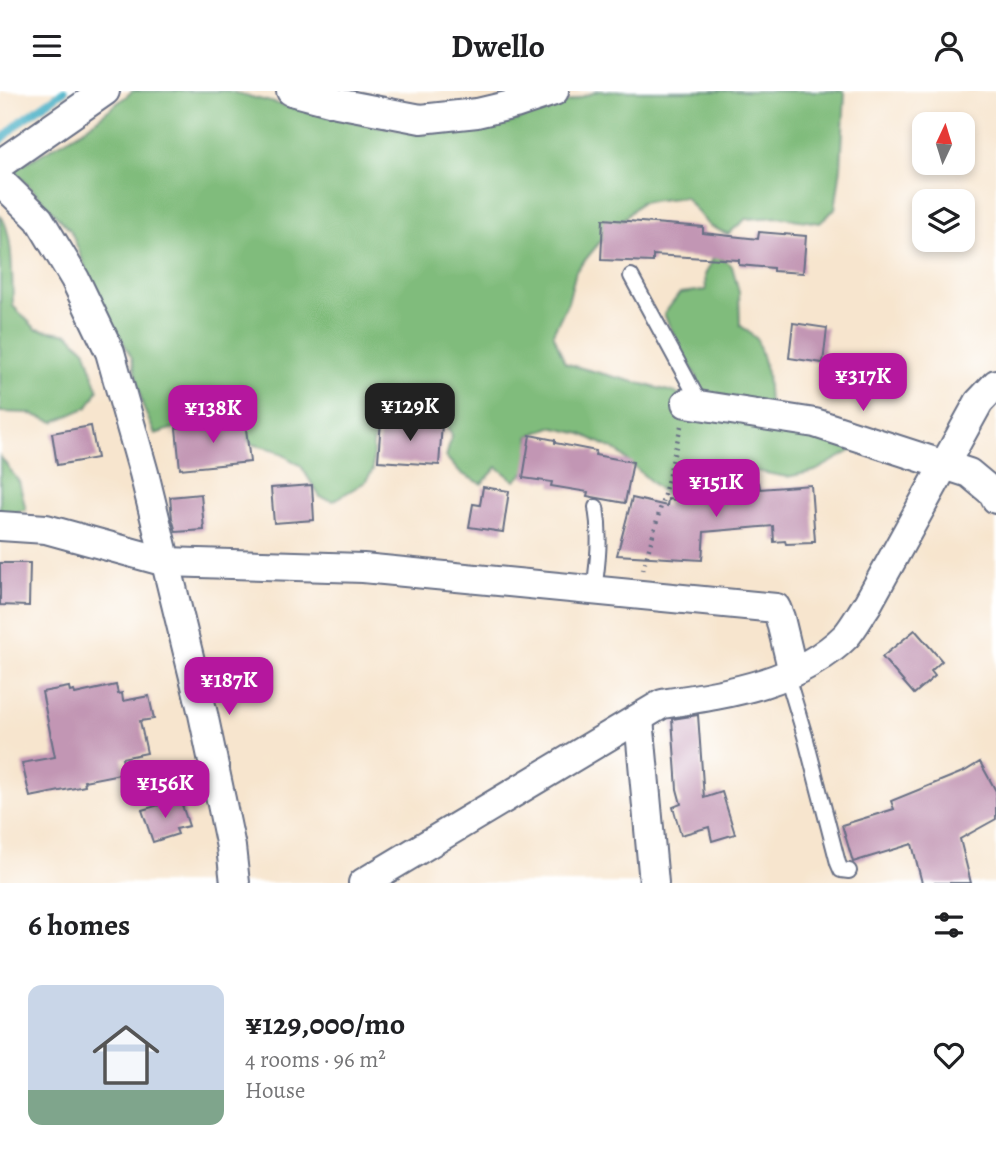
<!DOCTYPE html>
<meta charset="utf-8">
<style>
:root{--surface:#fff;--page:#f2f2f2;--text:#202124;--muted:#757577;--accent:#b5179e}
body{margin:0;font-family:Alegreya,serif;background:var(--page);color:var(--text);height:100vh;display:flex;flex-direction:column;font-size:26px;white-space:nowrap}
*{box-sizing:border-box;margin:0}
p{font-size:23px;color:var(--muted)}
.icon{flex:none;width:38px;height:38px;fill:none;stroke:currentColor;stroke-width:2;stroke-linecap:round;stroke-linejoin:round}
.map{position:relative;height:792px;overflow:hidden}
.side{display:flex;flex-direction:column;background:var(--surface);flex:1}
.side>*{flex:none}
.needle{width:46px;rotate:4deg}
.controls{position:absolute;left:912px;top:21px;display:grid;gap:14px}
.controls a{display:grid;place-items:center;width:63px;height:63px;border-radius:14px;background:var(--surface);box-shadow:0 4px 10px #0003;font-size:35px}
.price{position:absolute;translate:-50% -60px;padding:0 16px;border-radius:14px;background:var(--accent);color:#fff;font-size:23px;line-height:46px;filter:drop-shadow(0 2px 4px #0008)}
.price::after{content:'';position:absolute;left:50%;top:42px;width:21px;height:16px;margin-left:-10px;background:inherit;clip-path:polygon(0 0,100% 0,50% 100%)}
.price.on{background:#222;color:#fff}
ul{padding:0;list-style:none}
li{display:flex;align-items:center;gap:21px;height:175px;padding:0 28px}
li span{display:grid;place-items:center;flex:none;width:196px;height:140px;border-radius:14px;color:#555}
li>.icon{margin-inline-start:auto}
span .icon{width:84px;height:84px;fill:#fffc;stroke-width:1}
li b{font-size:30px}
h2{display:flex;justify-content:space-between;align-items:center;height:84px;padding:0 28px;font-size:30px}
header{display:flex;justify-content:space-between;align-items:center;height:91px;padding:0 28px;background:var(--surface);font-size:32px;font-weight:700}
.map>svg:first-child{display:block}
.forest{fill:#80bc7b;stroke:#4e766c;stroke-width:2}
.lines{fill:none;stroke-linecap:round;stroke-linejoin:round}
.stream{stroke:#45aec4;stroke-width:8}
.building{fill:#c296b4}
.service-casing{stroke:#686f85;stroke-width:18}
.minor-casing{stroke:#686f85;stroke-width:32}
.path{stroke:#686f85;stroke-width:4.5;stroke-dasharray:2 5;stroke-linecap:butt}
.service{stroke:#fff;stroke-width:14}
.minor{stroke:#fff;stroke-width:28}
</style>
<header><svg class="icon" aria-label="menu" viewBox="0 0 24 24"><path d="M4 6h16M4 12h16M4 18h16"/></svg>Dwello<svg class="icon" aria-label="person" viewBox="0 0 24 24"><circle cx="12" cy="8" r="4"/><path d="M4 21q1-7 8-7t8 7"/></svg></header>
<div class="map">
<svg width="996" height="792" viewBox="0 0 996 792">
<rect width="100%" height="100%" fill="#fff"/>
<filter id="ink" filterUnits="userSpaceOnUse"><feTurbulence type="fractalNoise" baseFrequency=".0143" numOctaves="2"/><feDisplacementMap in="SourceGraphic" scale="14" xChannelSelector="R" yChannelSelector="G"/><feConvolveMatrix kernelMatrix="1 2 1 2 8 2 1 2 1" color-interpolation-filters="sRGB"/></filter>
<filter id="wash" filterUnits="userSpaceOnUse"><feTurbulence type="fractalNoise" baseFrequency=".00686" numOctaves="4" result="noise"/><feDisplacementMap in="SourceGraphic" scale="28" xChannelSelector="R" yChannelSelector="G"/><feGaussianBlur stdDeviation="1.57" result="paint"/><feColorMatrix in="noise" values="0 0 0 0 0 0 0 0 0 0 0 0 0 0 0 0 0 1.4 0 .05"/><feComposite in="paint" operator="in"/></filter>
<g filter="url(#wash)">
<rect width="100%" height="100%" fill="#f7e5ce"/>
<g class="forest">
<path d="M133,0H228L317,23L418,43L494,37L598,0H843L845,2L841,77L835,118L820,132L779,126L746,128L728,143L709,135L685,106L641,111L600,151L576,180L568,211L553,242L565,272C606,285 648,293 689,306L698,288L679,255L664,223L680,202L706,199L705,184L715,163L732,175L739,201L740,234L757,248L767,282L770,328L843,350L851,360L815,380L787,386L755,380L723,382L696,398L668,406L617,360L582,343L551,336L529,345L532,374L515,390L497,376L482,393L460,382L446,366L452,344L441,329L409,327L378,334L373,354V379L365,391L333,410L320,406L301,375L275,359L252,353L232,330L203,338L181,335L155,343L143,316L132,267L93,196L71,140L14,79L83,39Z"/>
<path d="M0,124C14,140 12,193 13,215L36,238L69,243L86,260L98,299L88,316L54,331L28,322L0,321Z"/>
<path d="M0,365L19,391L26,419L5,423L0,422Z"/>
</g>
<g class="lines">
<path class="stream" d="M0,50L22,29L64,0"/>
</g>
<g id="blocks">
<g class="building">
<path d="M603,128L703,136V142L758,148L759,141L806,145L803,182L773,180V177L739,174V169L653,164V171L601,169Z"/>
<path d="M793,232L827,237L823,272L789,267Z"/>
<path d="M245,329L250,371L180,378L176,337Z"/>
<path d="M381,329L442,333L439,374L378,370Z"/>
<path d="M91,335L97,367L57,374L52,342Z"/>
<path d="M530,344L555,349V352L596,360L595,364L633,371L625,412L587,405L588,401L551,395L552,391L523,387Z"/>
<path d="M759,392L760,398L811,394L815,450H812V452L786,453L785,450L774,451L773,435L704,441L702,469L617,464L632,407L667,415L668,408L694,411L693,398Z"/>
<path d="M312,394L314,429L274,432L271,397Z"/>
<path d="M483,396L509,400L503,441L469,436L473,413L480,414Z"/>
<path d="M201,403L204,439L176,441L172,427L170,406Z"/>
<path d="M0,472H30L29,515L0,514Z"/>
<path d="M915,539L942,570L931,580L935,585L914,603L882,566Z"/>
<path d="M116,594L118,603L122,602L123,610L149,605L154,628L140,630L147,662L122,667L125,682L84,690L85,695L30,706L22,672L55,666L42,601L69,596L70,601L74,600L75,603Z"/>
<path d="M698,624L704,707L722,701L735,743L712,750L709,736L681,744L673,716L681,713L677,698L672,628Z"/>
<path d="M980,671L996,700V728L960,748L971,792H922L912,753L853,771L842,734L894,718L891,710L965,680Z"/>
<path d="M180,708L189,735L176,738L178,743L153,751L142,719Z"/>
</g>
</g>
</g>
<g filter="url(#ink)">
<use href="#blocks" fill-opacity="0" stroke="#686f85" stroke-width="2"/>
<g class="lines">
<g class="service-casing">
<g id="service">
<path d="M631,185L701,314"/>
<path d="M594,500C598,471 601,445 596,416"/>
<path d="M787,585L805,645L838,772L841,779L849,780"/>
</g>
</g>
<g class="minor-casing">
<g id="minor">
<path d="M291,0L337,12L421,28L477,22L515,13L554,0"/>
<path d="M0,73L105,0"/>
<path d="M0,90L39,128L75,188L110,261L144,382L203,623L231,756L235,792"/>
<path d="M686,312L815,332L969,382L993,402L996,408"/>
<path d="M0,435L46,438L166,471L363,477L776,517L780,527L793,581"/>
<path d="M639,628L654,792"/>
<path d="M363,792L662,613C726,603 798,593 846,545C854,536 860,524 867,514L979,311L996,293"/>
</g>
</g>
<path class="path" d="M643,479L663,408L681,335"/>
<use href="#service" class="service"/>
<use href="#minor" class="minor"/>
</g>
</g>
</svg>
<div class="controls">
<a><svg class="needle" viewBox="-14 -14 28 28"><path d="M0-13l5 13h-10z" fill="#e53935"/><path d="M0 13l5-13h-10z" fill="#757577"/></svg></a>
<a><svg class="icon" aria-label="layers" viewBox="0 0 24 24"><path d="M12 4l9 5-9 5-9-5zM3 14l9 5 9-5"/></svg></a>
</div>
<b class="price" style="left:863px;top:322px">¥317K</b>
<b class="price on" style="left:410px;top:352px">¥129K</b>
<b class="price" style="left:213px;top:354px">¥138K</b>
<b class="price" style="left:716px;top:428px">¥151K</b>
<b class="price" style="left:229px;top:626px">¥187K</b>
<b class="price" style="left:165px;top:729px">¥156K</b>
</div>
<section class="side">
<h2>6 homes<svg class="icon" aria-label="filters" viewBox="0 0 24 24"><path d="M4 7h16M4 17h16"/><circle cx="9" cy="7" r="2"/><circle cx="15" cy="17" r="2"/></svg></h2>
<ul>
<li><span style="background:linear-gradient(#c9d6e8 75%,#7fa58c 0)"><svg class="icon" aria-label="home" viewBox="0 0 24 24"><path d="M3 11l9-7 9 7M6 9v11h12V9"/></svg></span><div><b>¥129,000/mo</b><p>4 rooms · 96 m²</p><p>House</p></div><svg class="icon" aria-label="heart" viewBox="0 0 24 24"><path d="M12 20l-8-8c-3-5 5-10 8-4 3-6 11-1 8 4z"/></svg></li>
</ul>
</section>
